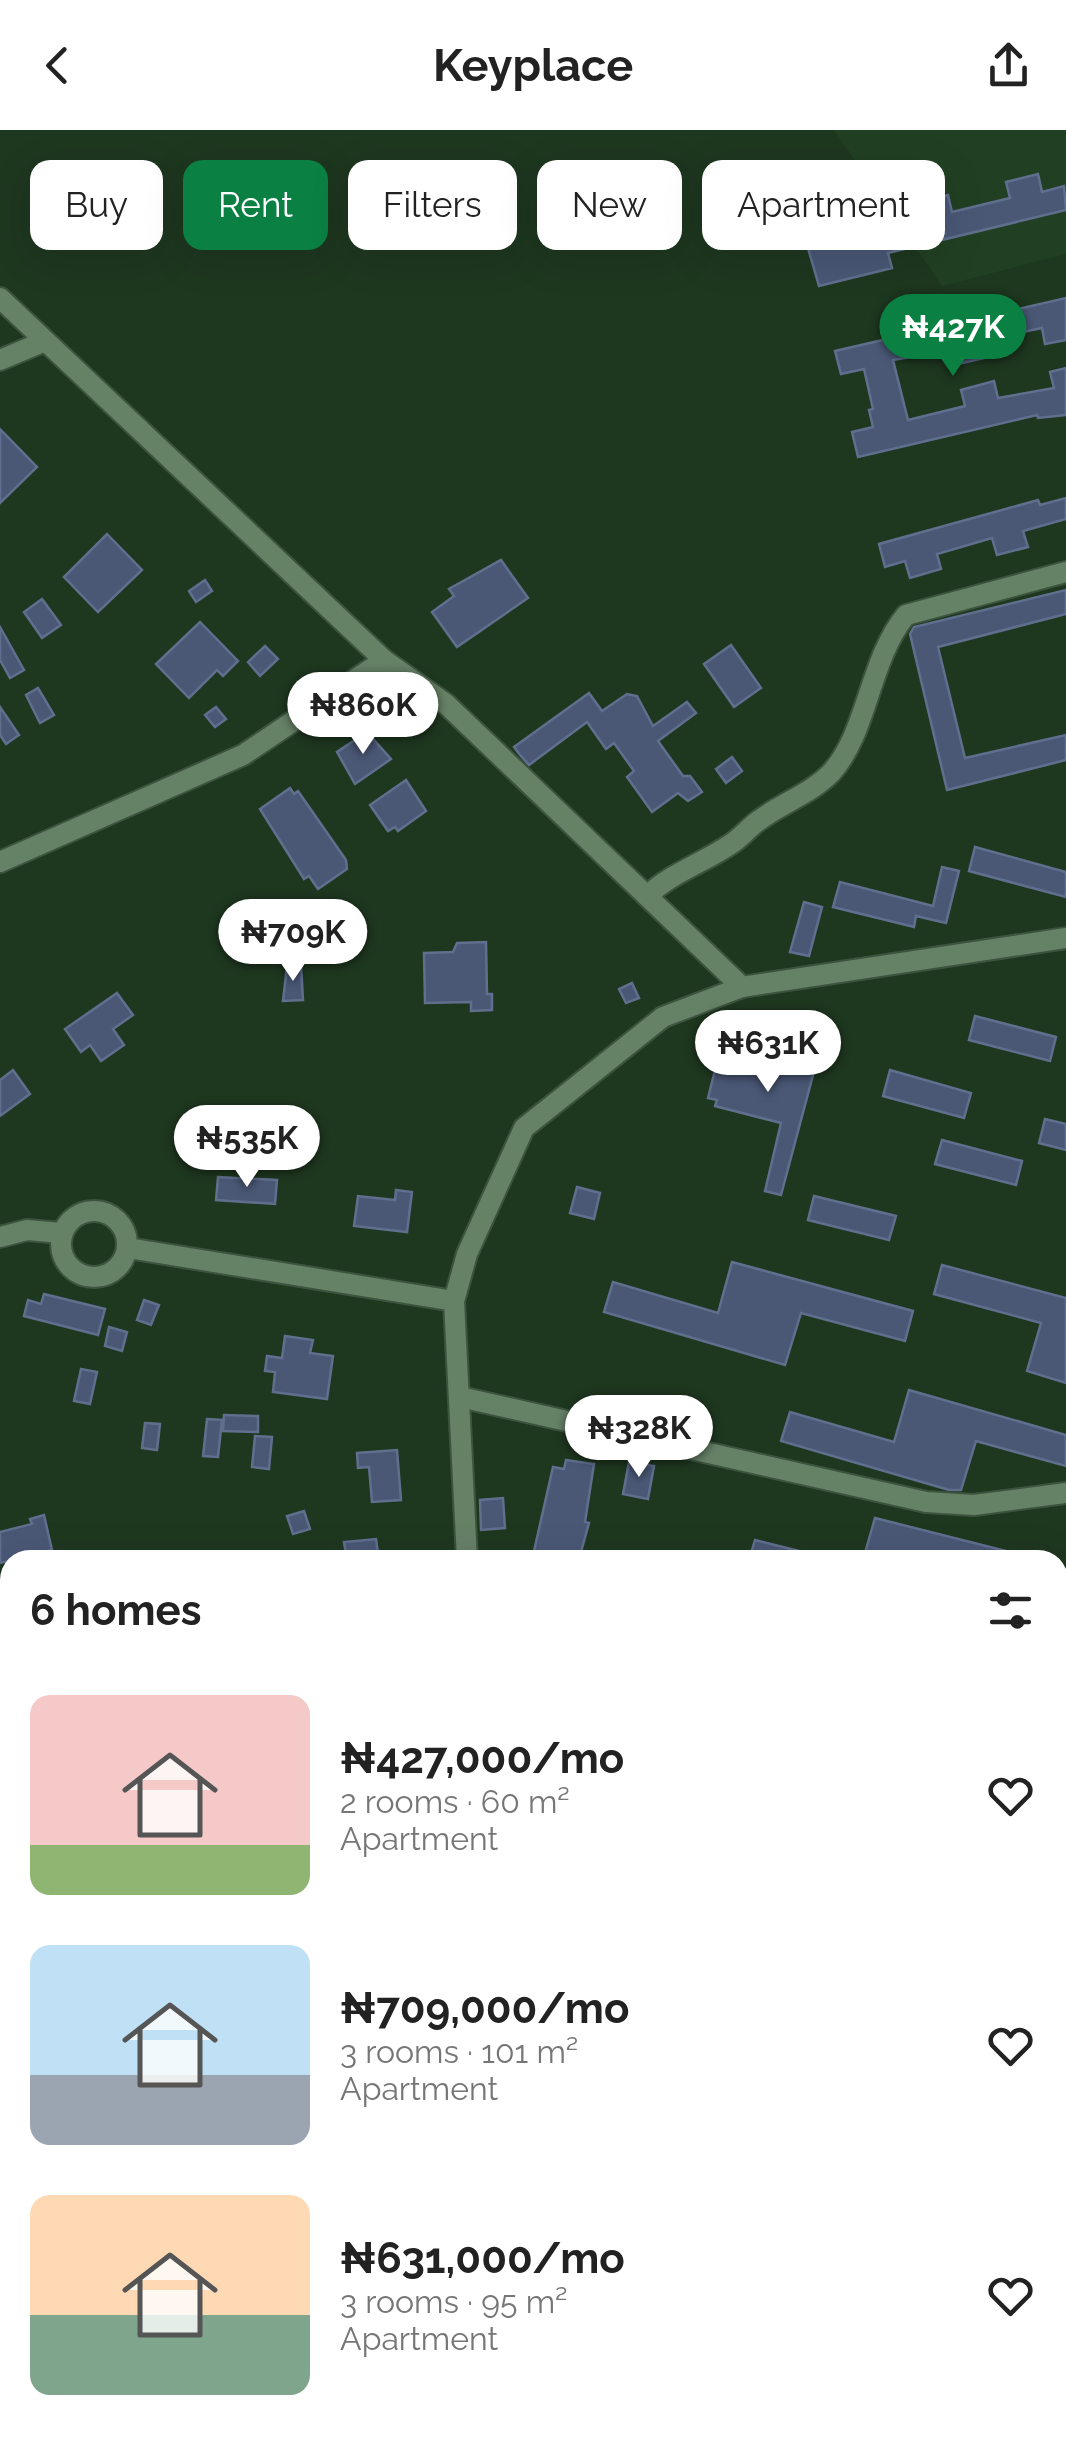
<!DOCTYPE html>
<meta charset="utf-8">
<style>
:root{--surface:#fff;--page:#f2f2f2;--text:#222;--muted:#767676;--accent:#0b8043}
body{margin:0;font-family:Raleway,sans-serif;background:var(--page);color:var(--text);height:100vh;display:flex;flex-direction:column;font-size:38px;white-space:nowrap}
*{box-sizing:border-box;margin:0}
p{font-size:32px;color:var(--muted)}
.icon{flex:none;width:55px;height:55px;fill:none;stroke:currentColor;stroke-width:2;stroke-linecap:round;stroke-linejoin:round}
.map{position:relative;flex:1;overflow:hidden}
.details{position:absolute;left:0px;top:1420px;width:1068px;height:890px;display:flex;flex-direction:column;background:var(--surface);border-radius:30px 30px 0 0;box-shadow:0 10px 40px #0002}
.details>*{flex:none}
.top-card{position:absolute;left:30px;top:30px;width:1008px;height:90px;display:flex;gap:20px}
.price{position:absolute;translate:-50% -85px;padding:0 22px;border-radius:35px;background:#fff;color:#222;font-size:32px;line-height:65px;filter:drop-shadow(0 2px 5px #0008)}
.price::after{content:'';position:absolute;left:50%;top:60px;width:30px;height:22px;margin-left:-15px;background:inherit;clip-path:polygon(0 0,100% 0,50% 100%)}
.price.current{background:var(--accent);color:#fff}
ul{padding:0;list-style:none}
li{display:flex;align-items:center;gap:30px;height:250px;padding:0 30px}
li span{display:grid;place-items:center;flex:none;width:280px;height:200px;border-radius:20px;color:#555}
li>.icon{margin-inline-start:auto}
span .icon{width:120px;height:120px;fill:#fffc;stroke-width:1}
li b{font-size:42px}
h2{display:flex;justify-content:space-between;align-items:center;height:120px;padding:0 30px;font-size:42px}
.pill{padding:0 35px;border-radius:20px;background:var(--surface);box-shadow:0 10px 40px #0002;font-size:35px;line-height:90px}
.pill.current{background:var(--accent);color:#fff}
header{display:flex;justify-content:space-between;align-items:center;height:130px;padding:0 30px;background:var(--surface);font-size:45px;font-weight:700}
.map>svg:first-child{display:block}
.built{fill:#214023}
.building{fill:#4a5876;stroke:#606f8e;stroke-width:2.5}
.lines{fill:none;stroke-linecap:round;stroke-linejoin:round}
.minor-casing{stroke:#3c533e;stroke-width:24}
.minor{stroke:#658166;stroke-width:20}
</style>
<header><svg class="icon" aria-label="back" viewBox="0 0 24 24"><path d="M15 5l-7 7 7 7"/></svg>Keyplace<svg class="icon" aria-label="share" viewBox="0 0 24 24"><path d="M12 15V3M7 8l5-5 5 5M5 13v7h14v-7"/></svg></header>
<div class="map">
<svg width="1066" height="2310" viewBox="0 0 1066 2310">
<rect width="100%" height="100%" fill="#1e371f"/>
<path class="built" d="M834,0H1066V124L942,156Z"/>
<g class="building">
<path d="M1038,44L1042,62L1064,56L1066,80L888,123L892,138L819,156L805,108L767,115L762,95L799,84L803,99L858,84L863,103L920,88L916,73L948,65L952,82L1010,68L1006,52Z"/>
<path d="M1066,168V210L1045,214L1042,198L981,211L984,228L954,235L951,220L893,230L908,290L965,276L961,260L994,251L998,268L1054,258L1050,242L1066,238V285L1038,288L1037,285L858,327L852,302L873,297L869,280L873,279L864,239L841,244L835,221Z"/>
<path d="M0,299L37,337L0,373Z"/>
<path d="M1066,368V389L1023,401L1028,417L997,425L992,408L937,424L941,439L910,448L905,431L885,437L879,414L1038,370L1040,375Z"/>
<path d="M107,404L142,440L98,482L64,447Z"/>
<path d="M501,430L528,468L457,517L432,482L454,466L449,459Z"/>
<path d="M205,450L212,461L196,472L189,461Z"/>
<path d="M1066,460V484L938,517L965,628L1066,605V630L947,660L910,504L914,497Z"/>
<path d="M42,469L61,495L42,508L24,482Z"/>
<path d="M200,492L238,531L223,546L217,540L189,568L156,534Z"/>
<path d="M0,497L24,540L10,548L0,530Z"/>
<path d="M731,515L761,558L734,577L704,534Z"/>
<path d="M265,516L278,529L260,546L248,532Z"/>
<path d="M38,558L54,585L40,593L26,565Z"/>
<path d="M589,563L602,581L627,564L637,566L653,596L687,572L696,583L658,611L683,646H690L702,662L688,671L678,663L652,682L627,647L634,641L614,613L606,619L587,592L529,635L520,625L514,617Z"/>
<path d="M0,577L19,605L6,614L0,605Z"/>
<path d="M216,577L226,589L215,597L205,585Z"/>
<path d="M367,602L391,629L355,654L337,622Z"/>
<path d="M732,627L742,641L726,653L716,639Z"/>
<path d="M406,650L426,681L398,701L395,697L388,701L370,675Z"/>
<path d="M290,658L294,664L298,661L346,730L347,739L318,759L309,746L304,749L260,679Z"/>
<path d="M975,717L1066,742V767L969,741Z"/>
<path d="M942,737L959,741L946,793L916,786L914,797L833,777L840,752L933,776Z"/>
<path d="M804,772L822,777L809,826L790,822Z"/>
<path d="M486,812L487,864H492V880L471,881V872L425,873L424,823L453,822L457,813Z"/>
<path d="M301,835L303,870L283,871L287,836Z"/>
<path d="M632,853L639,868L626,873L619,859Z"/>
<path d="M117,863L133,885L113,899L124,915L101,931L90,915L81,922L65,899Z"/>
<path d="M975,886L1056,907L1050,931L969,910Z"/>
<path d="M808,900L824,904L781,1065L765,1061L781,993L715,976L717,970L708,968L720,920L728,922L730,916L799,933Z"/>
<path d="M13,940L30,964L0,986V950Z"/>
<path d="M890,940L971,963L964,988L883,966Z"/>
<path d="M1045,989L1066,994V1020L1039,1013Z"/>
<path d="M942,1010L1022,1031L1016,1055L935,1034Z"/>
<path d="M218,1047L277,1050L275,1074L216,1070Z"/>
<path d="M577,1057L600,1063L594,1089L570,1083Z"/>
<path d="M396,1060L412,1062L407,1102L354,1096L358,1066L395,1070Z"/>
<path d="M814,1066L896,1086L889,1110L808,1090Z"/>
<path d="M732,1132L913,1181L905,1211L801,1183L785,1235L604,1182L613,1152L718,1183Z"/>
<path d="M942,1135L1066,1168V1253L1027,1241L1041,1193L934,1164Z"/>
<path d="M44,1164L105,1179L98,1205L24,1186L28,1170L41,1174Z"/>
<path d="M144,1170L159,1175L151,1195L137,1190Z"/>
<path d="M109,1197L127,1202L122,1221L105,1216Z"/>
<path d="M285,1206L313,1210L310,1223L333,1226L327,1269L273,1262L275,1242L265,1241L267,1226L282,1228Z"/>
<path d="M81,1239L97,1242L90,1274L74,1271Z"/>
<path d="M909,1260L1066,1305V1336L976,1311L961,1360H949L781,1311L790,1282L894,1312Z"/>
<path d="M224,1285L258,1286V1302L223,1301Z"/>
<path d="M207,1289L222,1290L218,1327L203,1326Z"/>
<path d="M145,1293L160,1294L157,1320L142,1318Z"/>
<path d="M255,1306L272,1307L269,1339L252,1337Z"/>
<path d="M397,1320L401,1370L372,1372L369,1337L358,1338L357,1323Z"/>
<path d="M566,1330L594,1334L585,1392L589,1393L579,1429L534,1421L553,1337L564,1339Z"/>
<path d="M629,1332L654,1336L648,1369L623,1364Z"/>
<path d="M503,1368L505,1398L481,1400L480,1370Z"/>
<path d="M304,1381L310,1399L293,1404L287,1386Z"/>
<path d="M44,1385L52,1420L0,1433V1402L32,1394L30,1389Z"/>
<path d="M875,1388L1022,1425V1430H915L886,1423L885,1430H863Z"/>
<path d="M376,1409L379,1430H347L344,1412Z"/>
<path d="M755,1410L815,1425L814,1430H749Z"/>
</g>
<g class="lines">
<g class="minor-casing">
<g id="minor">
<path d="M0,168L384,530L446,574L742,857"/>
<path d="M0,230L45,211"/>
<path d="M0,732L243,625L384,530"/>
<path d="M647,766C673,742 703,733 731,714C742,707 750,696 761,689C784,672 810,664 831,643C868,602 869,530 906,485L1066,442"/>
<circle cx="94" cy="1114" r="33"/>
<path d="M0,1107L27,1100L61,1103"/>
<path d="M128,1118L454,1171"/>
<path d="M460,1267L926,1372L974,1375L1066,1363"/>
<path d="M467,1430L454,1171L467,1124L524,998L663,887L742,857L1066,808"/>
<path d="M0,1704L10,1641"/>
<path d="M0,1753L10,1883"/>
<path d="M1058,2131H1066"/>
<path d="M96,2310L101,2300"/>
</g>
</g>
<use href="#minor" class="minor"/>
</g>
</svg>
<b class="price current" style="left:953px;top:249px">₦427K</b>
<b class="price" style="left:363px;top:627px">₦860K</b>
<b class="price" style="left:293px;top:854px">₦709K</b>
<b class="price" style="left:768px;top:965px">₦631K</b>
<b class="price" style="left:247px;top:1060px">₦535K</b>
<b class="price" style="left:639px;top:1350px">₦328K</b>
<div class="top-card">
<a class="pill">Buy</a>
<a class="pill current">Rent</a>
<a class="pill">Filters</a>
<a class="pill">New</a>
<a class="pill">Apartment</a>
</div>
<section class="details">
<h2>6 homes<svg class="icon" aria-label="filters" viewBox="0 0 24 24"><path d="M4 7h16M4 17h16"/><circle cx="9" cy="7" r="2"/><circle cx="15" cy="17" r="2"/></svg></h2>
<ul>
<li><span style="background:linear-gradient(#f6c9c9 75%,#8fb573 0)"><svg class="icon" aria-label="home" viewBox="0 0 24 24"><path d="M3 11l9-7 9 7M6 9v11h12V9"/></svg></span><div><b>₦427,000/mo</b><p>2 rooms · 60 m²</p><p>Apartment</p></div><svg class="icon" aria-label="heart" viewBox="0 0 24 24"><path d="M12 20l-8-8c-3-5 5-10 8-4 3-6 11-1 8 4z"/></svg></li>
<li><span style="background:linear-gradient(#bfe0f5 65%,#9aa5b1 0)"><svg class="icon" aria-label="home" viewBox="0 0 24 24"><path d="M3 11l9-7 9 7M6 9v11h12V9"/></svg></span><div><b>₦709,000/mo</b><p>3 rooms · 101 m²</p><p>Apartment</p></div><svg class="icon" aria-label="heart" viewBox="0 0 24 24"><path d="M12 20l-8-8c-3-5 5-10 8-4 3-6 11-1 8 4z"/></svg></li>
<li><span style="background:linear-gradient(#ffd9b3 60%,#7fa58c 0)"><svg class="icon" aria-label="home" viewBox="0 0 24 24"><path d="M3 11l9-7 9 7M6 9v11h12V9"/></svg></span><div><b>₦631,000/mo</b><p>3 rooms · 95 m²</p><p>Apartment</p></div><svg class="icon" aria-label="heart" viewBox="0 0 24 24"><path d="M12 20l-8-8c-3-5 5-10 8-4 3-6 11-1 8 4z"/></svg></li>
</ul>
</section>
</div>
